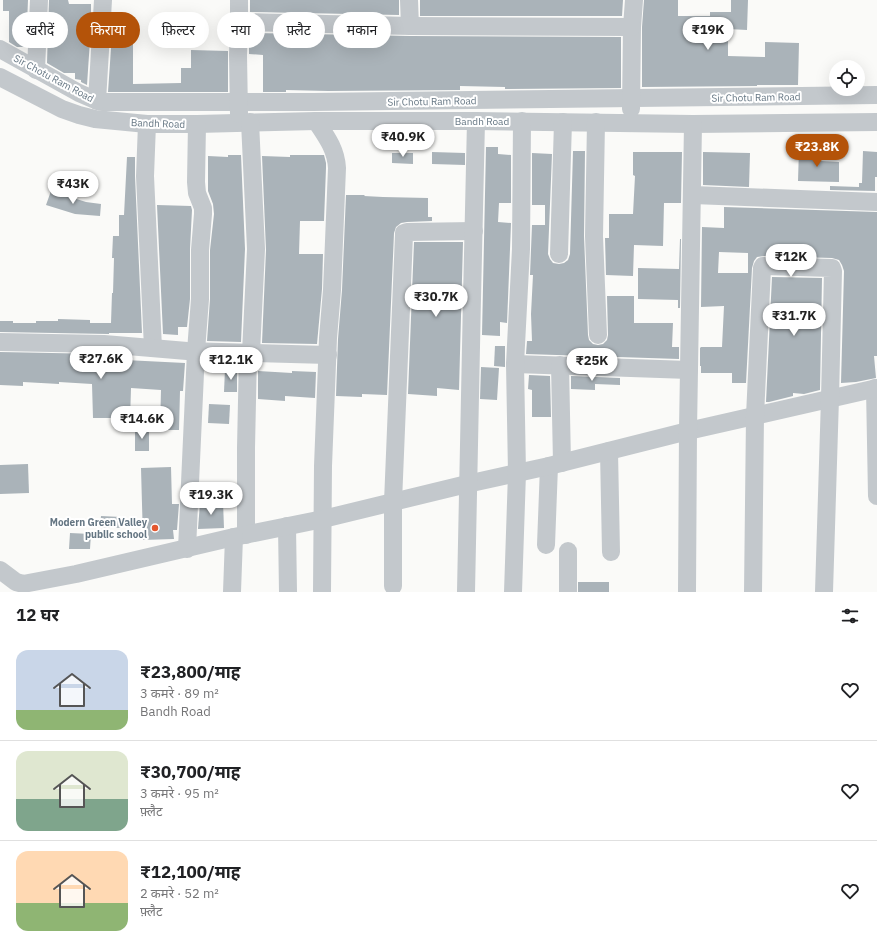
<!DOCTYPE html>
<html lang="hi">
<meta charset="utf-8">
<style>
:root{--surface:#fff;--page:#f6f6f6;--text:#202124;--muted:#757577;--line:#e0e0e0;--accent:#b45309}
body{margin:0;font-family:"IBM Plex Sans","Noto Sans Devanagari",sans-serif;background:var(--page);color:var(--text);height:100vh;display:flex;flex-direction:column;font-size:15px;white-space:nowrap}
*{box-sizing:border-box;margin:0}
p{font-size:13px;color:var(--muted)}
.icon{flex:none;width:22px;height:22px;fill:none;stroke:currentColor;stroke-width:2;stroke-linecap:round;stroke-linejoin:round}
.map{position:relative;height:592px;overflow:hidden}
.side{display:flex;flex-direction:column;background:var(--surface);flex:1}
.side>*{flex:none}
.top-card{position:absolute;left:12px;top:12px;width:400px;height:36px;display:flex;gap:8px}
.buttons{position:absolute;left:829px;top:60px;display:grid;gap:8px}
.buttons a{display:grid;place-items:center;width:36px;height:36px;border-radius:50%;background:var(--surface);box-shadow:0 4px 16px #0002;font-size:20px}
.price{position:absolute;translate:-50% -34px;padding:0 9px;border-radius:14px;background:#fff;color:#222;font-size:13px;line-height:26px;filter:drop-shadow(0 1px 2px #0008)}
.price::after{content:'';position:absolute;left:50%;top:24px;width:12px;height:9px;margin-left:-6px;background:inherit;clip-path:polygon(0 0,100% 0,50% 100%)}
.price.selected{background:var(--accent);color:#fff}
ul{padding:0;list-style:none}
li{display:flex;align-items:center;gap:12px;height:100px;padding:0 16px}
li+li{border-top:1px solid var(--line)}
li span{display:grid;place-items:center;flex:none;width:112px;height:80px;border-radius:12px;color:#555}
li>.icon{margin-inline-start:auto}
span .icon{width:48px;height:48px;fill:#fffc;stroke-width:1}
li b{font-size:17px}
h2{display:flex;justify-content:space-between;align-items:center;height:48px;padding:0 16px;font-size:17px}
.chip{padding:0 14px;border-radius:18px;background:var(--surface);box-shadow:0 4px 16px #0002;font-size:14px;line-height:36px}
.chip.selected{background:var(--accent);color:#fff}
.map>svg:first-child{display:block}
.building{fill:#aab3b9;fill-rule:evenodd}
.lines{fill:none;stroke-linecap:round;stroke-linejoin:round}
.minor{stroke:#c3c8cc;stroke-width:18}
.poi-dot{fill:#e4572e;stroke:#fff;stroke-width:1.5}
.labels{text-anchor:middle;stroke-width:4;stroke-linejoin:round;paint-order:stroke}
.street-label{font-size:10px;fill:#657683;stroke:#fff}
.poi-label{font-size:10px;font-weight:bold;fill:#657683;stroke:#fff;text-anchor:end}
</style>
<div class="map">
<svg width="877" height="592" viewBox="0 0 877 592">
<rect width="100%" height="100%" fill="#fafaf8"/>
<g class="building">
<path d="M3,0H28L26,47H17L9,42V11H3Z"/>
<path d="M49,0H68L69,4H91V25L87,85L81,82V80L75,79V73H64L47,63Z"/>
<path d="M250,0H399V15L250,12Z"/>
<path d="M420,0H623L622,16H420Z"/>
<path d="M644,0H678V16H710V12H731V0H748L747,30L728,29V56L765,57V42L799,43L798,85H757V86L642,87V27Z"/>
<path d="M249,33L410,36L621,37V88L505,89V87L460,86V90L328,91L286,90V92H263V55L249,54Z"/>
<path d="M112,34H133V84L181,83V68H191V50L228,51V92H108Z"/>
<path d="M486,147H498V154L511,155V203H499L498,222L511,223L510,249L507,323L500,322V336L482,335Z"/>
<path d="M799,149L821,151V161L839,162V182L798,181Z"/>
<path d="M573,151H585L584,236L588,335L589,340L593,344L598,345L603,344L607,340L608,335L607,296H634V323H673L672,347H679V359L526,354L527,341H532L531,314L533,275H530L532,225H545V205H532V153L552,154L548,254L550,259L553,263L559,264L564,263L568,260L570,254Z"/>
<path d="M863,151L877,152V177H875V191L830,190V186L859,187V183H862Z"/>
<path d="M432,152L465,153V165L432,164Z"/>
<path d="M633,152H682L681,203H664L663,246L634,245L633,276L606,275L605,238H609V214H633L635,176L633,175Z"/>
<path d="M703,152L750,153L749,187L703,185Z"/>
<path d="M392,153H413V164L392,163Z"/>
<path d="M228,155H241L245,249L241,342L207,341L210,299V250L214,214L213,204L208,191V156L228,157Z"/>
<path d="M290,155H324L326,163V168L324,221H300L299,254H323L322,289L317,344L262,343L266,250L262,156L290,157Z"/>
<path d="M127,157H135V176L142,333H109V334L0,332V321H13V323H36V321H58V319L90,320V323H111L112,293H113L114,258H112L113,236H119V215H124Z"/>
<path d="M51,191L86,202L101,204L100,216L75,214L46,205Z"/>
<path d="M346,195H365L364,196L383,197L428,198V217H432V221L407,222L401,223L396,227L394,233L387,395L362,394V397L336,396L338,339L342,290Z"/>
<path d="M157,205L191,206L192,210L190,249V299L187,327H178V335L163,334Z"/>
<path d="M724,207L877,212V356H874L876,378L856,382L841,383L844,271L842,265L839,260L832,258L764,256L757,257L754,261L752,268L746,383H732V373H701V366H700V348L701,347H722L724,306L701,307L702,227L724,228ZM719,252L748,253V273H718Z"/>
<path d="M680,239H681L680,308H678V300L638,299V268L679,269Z"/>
<path d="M414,242H463L459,390L437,388V396L408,394Z"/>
<path d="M772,277L822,278L820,390L804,394L793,393V396L769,402H766Z"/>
<path d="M495,346H505V367L494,366Z"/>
<path d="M0,352L103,354L125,356V360L185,363L183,391H180L179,430H160L161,390L131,388L130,421H120V418H93L92,384L59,382V384L23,382V386L0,385Z"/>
<path d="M481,367L499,368L497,400L480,399Z"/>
<path d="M225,369L237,370V392H224Z"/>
<path d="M258,371L292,373V371L316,372L315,398L285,396V401L258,399Z"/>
<path d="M529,375L550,376L551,417H532V390L528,389Z"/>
<path d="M571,376L620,378V385L595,384V390L571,389Z"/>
<path d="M209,404L230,405L229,424L208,423Z"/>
<rect x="135" y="429" width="14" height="22"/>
<path d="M28,464L29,493L0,494V465Z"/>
<path d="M171,467L172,504H179L177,530H173L174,539L143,540L141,468Z"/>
<path d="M223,502L224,528L198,529L200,503Z"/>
<path d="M101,516L121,517V528L100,527Z"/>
<path d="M70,533L91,534L90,549H69Z"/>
<rect x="578" y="582" width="31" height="10"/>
</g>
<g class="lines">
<g class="minor">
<path d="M409,0L410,26"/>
<path d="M239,22V0"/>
<path d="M0,49L79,93L93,99L102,102H313L877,95"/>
<path d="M36,70L39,0"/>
<path d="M0,77L62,109L79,115L95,119L147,124H197L316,121H476L693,124L877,122"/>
<path d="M97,101L103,0"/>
<path d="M631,109L632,27L634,0"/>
<path d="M239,114L238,55L239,22L410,26L632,27"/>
<path d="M316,121C326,136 336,149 337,168L332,290L328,338L323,466L322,592"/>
<path d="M250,122L256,249L251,353"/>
<path d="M596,122L594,236L598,335"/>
<path d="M147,124L145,176L153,348"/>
<path d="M693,195L877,202"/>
<path d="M559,254L563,122"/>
<path d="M0,342L104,344L187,351L328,355"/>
<path d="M515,364L689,370"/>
<path d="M560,365L562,463"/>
<path d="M875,388L877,496"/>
<path d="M609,451L611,552"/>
<path d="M287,526L288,592"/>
<path d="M246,535V448L248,353"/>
<path d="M546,545L549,466"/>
<path d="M187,549L196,351L200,299V250L203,214V208L197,193L196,182L197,124"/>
<path d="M0,570L16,582L23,584L76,574L234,537L323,519L467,484L549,466L688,431L877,388"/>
<path d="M393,586V502L404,235V233L407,232L474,231"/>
<path d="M232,592L234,537"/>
<path d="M466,592C468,435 473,278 476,121"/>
<path d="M513,592L517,473L515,364L521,249L522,121"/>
<path d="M568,592V551"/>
<path d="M687,592L688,431L693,124"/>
<path d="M753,592L755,416L762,268L763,266H764L832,268L833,271L830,398L824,592"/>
</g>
</g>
<circle class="poi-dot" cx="155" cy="528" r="4"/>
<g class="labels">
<g class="street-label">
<text transform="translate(54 78) rotate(28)" y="4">Sir Chotu Ram Road</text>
<text transform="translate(756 97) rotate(-1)" y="4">Sir Chotu Ram Road</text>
<text transform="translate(432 101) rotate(-1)" y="4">Sir Chotu Ram Road</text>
<text x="482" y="125">Bandh Road</text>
<text transform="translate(158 123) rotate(2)" y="4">Bandh Road</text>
</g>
<g class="poi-label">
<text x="147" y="526">Modern Green Valley<tspan x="147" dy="12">public school</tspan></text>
</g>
</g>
</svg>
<div class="buttons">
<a><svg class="icon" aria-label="locate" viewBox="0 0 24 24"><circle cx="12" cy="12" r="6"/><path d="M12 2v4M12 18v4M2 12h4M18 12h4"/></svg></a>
</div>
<b class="price" style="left:708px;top:51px">₹19K</b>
<b class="price" style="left:403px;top:158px">₹40.9K</b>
<b class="price selected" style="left:817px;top:168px">₹23.8K</b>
<b class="price" style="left:73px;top:205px">₹43K</b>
<b class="price" style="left:791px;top:278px">₹12K</b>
<b class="price" style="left:436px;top:318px">₹30.7K</b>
<b class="price" style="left:794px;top:337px">₹31.7K</b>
<b class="price" style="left:101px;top:380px">₹27.6K</b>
<b class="price" style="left:231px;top:381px">₹12.1K</b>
<b class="price" style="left:592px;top:382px">₹25K</b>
<b class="price" style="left:142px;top:440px">₹14.6K</b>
<b class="price" style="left:211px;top:516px">₹19.3K</b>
<div class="top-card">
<a class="chip">खरीदें</a>
<a class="chip selected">किराया</a>
<a class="chip">फ़िल्टर</a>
<a class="chip">नया</a>
<a class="chip">फ़्लैट</a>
<a class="chip">मकान</a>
</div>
</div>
<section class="side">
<h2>12 घर<svg class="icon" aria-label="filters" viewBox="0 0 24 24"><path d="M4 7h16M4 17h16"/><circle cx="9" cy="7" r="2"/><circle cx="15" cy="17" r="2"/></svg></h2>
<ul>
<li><span style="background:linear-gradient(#c9d6e8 75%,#8fb573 0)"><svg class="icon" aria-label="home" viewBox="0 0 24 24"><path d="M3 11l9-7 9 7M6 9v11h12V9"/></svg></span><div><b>₹23,800/माह</b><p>3 कमरे · 89 m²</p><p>Bandh Road</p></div><svg class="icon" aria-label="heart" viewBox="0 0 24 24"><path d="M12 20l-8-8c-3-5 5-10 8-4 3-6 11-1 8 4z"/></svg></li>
<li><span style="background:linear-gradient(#dfe7d0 60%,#7fa58c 0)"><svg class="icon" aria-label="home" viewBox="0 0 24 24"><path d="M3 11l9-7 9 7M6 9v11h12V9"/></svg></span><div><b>₹30,700/माह</b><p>3 कमरे · 95 m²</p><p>फ़्लैट</p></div><svg class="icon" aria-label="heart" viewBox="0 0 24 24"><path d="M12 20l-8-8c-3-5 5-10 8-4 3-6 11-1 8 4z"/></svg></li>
<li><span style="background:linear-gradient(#ffd9b3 65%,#8fb573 0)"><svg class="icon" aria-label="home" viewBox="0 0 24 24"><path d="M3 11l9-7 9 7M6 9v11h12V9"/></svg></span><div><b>₹12,100/माह</b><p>2 कमरे · 52 m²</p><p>फ़्लैट</p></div><svg class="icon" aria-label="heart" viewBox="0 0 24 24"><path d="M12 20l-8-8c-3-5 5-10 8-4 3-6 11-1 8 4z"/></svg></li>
</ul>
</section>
